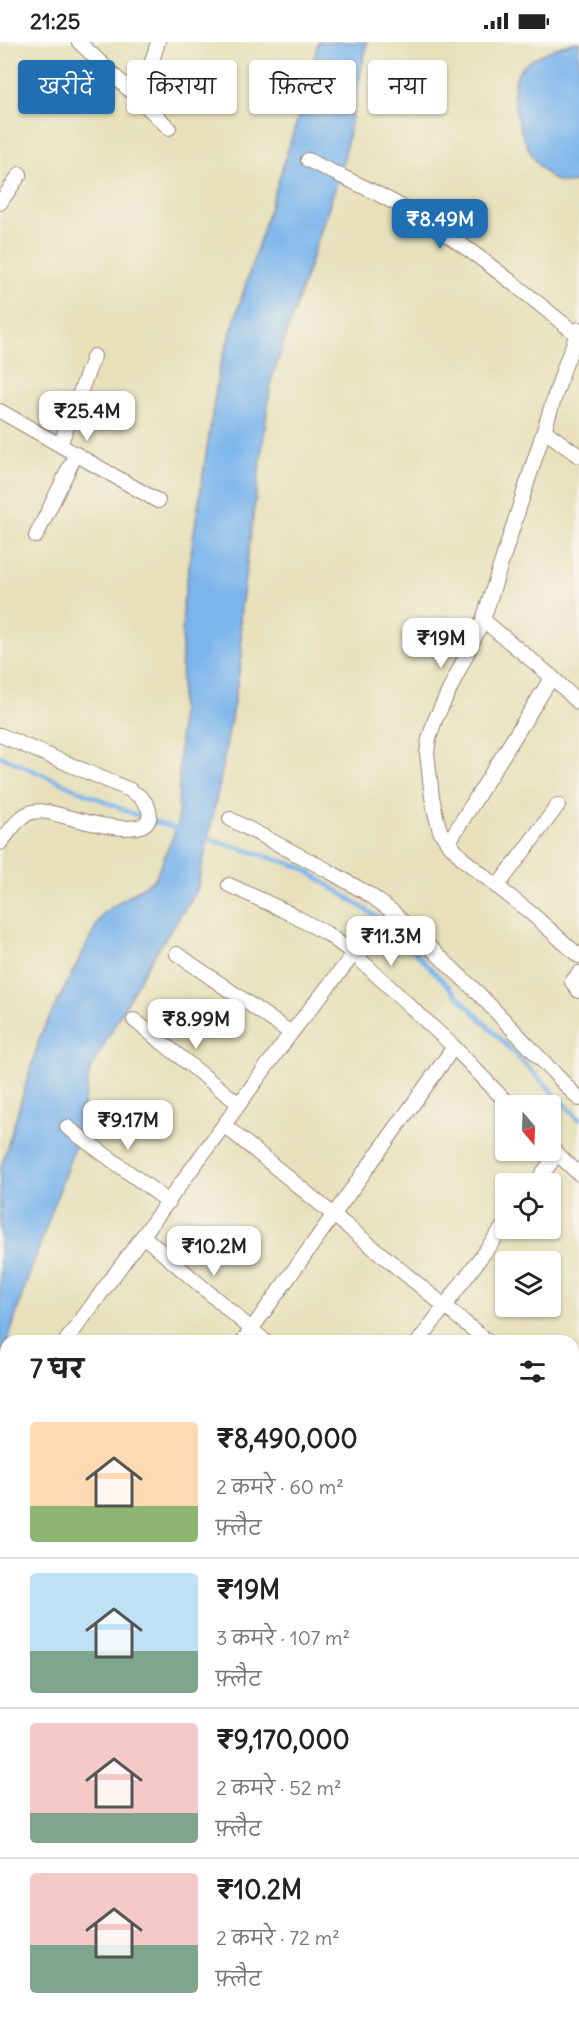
<!DOCTYPE html>
<html lang="hi">
<meta charset="utf-8">
<style>
:root{--surface:#fff;--page:#f2f2f2;--text:#222;--muted:#767676;--line:#e0e0e0;--accent:#1f6fb2}
body{margin:0;font-family:Delius,"Playpen Sans Deva",sans-serif;background:var(--page);color:var(--text);height:100vh;display:flex;flex-direction:column;font-size:22px;white-space:nowrap}
*{box-sizing:border-box;margin:0}
p{font-size:20px;color:var(--muted)}
.icon{flex:none;width:33px;height:33px;fill:none;stroke:currentColor;stroke-width:2;stroke-linecap:round;stroke-linejoin:round}
.map{position:relative;flex:1;overflow:hidden}
.panel{position:absolute;left:0px;top:1293px;width:579px;height:684px;display:flex;flex-direction:column;background:var(--surface);border-radius:18px 18px 0 0;box-shadow:0 2px 4px #0004}
.panel>*{flex:none}
.top-card{position:absolute;left:18px;top:18px;width:543px;height:54px;display:flex;gap:12px}
.needle{width:39px;rotate:161deg}
.tools{position:absolute;left:495px;top:1053px;display:grid;gap:12px}
.tools a{display:grid;place-items:center;width:66px;height:66px;border-radius:6px;background:var(--surface);box-shadow:0 2px 4px #0004;font-size:30px}
.price{position:absolute;translate:-50% -51px;padding:0 14px;border-radius:12px;background:#fff;color:#222;font-size:20px;line-height:39px;filter:drop-shadow(0 2px 3px #0008)}
.price::after{content:'';position:absolute;left:50%;top:36px;width:18px;height:14px;margin-left:-9px;background:inherit;clip-path:polygon(0 0,100% 0,50% 100%)}
.price.current{background:var(--accent);color:#fff}
ul{padding:0;list-style:none}
li{display:flex;align-items:center;gap:18px;height:150px;padding:0 30px}
li+li{border-top:2px solid var(--line)}
li span{display:grid;place-items:center;flex:none;width:168px;height:120px;border-radius:6px;color:#555}
li>.icon{margin-inline-start:auto}
span .icon{width:72px;height:72px;fill:#fffc;stroke-width:1}
li b{font-size:26px}
h2{display:flex;justify-content:space-between;align-items:center;height:72px;padding:0 30px;font-size:26px}
.pill{padding:0 21px;border-radius:6px;background:var(--surface);box-shadow:0 2px 4px #0004;font-size:21px;line-height:54px}
.pill.current{background:var(--accent);color:#fff}
.status{display:flex;justify-content:space-between;align-items:center;height:42px;padding:0 30px;background:var(--surface);direction:ltr}
.status svg{height:16px;fill:currentColor}
.map>svg:first-child{display:block}
.water{fill:#7bb5ec;stroke:#626a8c;stroke-width:1.5}
.lines{fill:none;stroke-linecap:round;stroke-linejoin:round}
.stream{stroke:#7bb5ec;stroke-width:4.5}
.street-casing{stroke:#988072;stroke-width:16}
.street{stroke:#fff;stroke-width:14}
</style>
<div class="status"><b>21:25</b><svg viewBox="0 0 49 12"><path d="M0 12V9h3v3zM5 12V6h3v6zM10 12V3h3v9zM15 12V0h3v12zM26 1h20v11H26zM47 4h2v5h-2z"/></svg></div>
<div class="map">
<svg width="579" height="1977" viewBox="0 0 579 1977">
<rect width="100%" height="100%" fill="#f7f3e8"/>
<filter id="ink" filterUnits="userSpaceOnUse"><feTurbulence type="fractalNoise" baseFrequency=".0167" numOctaves="2"/><feDisplacementMap in="SourceGraphic" scale="12" xChannelSelector="R" yChannelSelector="G"/><feConvolveMatrix kernelMatrix="1 2 1 2 8 2 1 2 1" color-interpolation-filters="sRGB"/></filter>
<filter id="wash" filterUnits="userSpaceOnUse"><feTurbulence type="fractalNoise" baseFrequency=".008" numOctaves="4" result="noise"/><feDisplacementMap in="SourceGraphic" scale="24" xChannelSelector="R" yChannelSelector="G"/><feGaussianBlur stdDeviation="1.35" result="paint"/><feColorMatrix in="noise" values="0 0 0 0 0 0 0 0 0 0 0 0 0 0 0 0 0 1.4 0 .05"/><feComposite in="paint" operator="in"/></filter>
<g filter="url(#wash)">
<rect width="100%" height="100%" fill="#e7e0ba"/>
<g class="water">
<path d="M318,0H367L342,125L271,339L240,574L242,614L219,744L197,848L147,924L90,1028L76,1101L23,1250L8,1299H6V1307L0,1326V1129L41,992L103,871L155,837L178,782L183,563L219,328L307,47Z"/>
<path d="M579,0V139C575,140 569,141 565,141C532,139 503,57 518,31C526,16 563,2 579,0Z"/>
</g>
<g class="lines">
<g class="stream">
<path d="M0,714L145,777L181,788"/>
<path d="M203,795L301,825L386,881L579,1077"/>
</g>
</g>
</g>
<g filter="url(#ink)">
<g class="lines">
<g class="street-casing">
<g id="street">
<path d="M79,0L169,86"/>
<path d="M140,57L158,0"/>
<path d="M308,118C343,136 381,151 414,172C472,206 524,250 576,292"/>
<path d="M0,161L20,132"/>
<path d="M579,287L564,326L483,578L435,678L429,697L427,711L432,755L436,774L440,789L448,801L464,818L532,872L579,914"/>
<path d="M0,369L158,459"/>
<path d="M545,389L579,414"/>
<path d="M60,403L94,314"/>
<path d="M36,494L76,412"/>
<path d="M483,578L552,635L579,661"/>
<path d="M0,693L130,748C138,753 146,758 149,768C158,806 62,772 47,770C42,769 34,769 29,771C17,776 8,792 0,801"/>
<path d="M230,777L327,828L370,853L393,870L480,953L579,1057"/>
<path d="M448,801L552,635"/>
<path d="M229,843L283,868L326,891L354,912L454,1005L510,1064"/>
<path d="M497,845L558,763"/>
<path d="M177,912L291,991"/>
<path d="M579,931L572,940L579,949"/>
<path d="M134,978L239,1062"/>
<path d="M224,1083L487,1299"/>
<path d="M67,1085L169,1160"/>
<path d="M550,1105L579,1132"/>
<path d="M535,1142L557,1112"/>
<path d="M143,1194L265,1299"/>
<path d="M66,1299L291,991L354,912"/>
<path d="M243,1299L454,1005"/>
<path d="M419,1299L506,1181"/>
<path d="M573,1334L579,1326"/>
<path d="M573,1367L579,1372"/>
<path d="M0,1387L6,1379"/>
<path d="M0,1439L6,1444"/>
<path d="M573,1464L579,1456"/>
<path d="M573,1542L579,1546"/>
<path d="M0,1634L6,1626"/>
<path d="M573,1714L579,1706"/>
<path d="M573,1726L579,1730"/>
<path d="M0,1819L6,1823"/>
<path d="M0,1847L6,1852"/>
<path d="M573,1849L579,1840"/>
<path d="M0,1869L6,1861"/>
<path d="M573,1901L579,1905"/>
<path d="M573,1956L579,1947"/>
<path d="M155,1971L163,1977"/>
<path d="M189,1971L196,1977"/>
<path d="M451,1971L459,1977"/>
<path d="M106,1977L110,1971"/>
<path d="M212,1977L216,1971"/>
<path d="M382,1977L386,1971"/>
<path d="M484,1977L488,1971"/>
<path d="M558,1977L562,1971"/>
</g>
</g>
<use href="#street" class="street"/>
</g>
</g>
</svg>
<div class="tools">
<a><svg class="needle" viewBox="-14 -14 28 28"><path d="M0-13l5 13h-10z" fill="#e53935"/><path d="M0 13l5-13h-10z" fill="#767676"/></svg></a>
<a><svg class="icon" aria-label="locate" viewBox="0 0 24 24"><circle cx="12" cy="12" r="6"/><path d="M12 2v4M12 18v4M2 12h4M18 12h4"/></svg></a>
<a><svg class="icon" aria-label="layers" viewBox="0 0 24 24"><path d="M12 4l9 5-9 5-9-5zM3 14l9 5 9-5"/></svg></a>
</div>
<b class="price current" style="left:440px;top:208px">₹8.49M</b>
<b class="price" style="left:87px;top:400px">₹25.4M</b>
<b class="price" style="left:441px;top:627px">₹19M</b>
<b class="price" style="left:391px;top:925px">₹11.3M</b>
<b class="price" style="left:196px;top:1008px">₹8.99M</b>
<b class="price" style="left:128px;top:1109px">₹9.17M</b>
<b class="price" style="left:214px;top:1235px">₹10.2M</b>
<div class="top-card">
<a class="pill current">खरीदें</a>
<a class="pill">किराया</a>
<a class="pill">फ़िल्टर</a>
<a class="pill">नया</a>
</div>
<section class="panel">
<h2>7 घर<svg class="icon" aria-label="filters" viewBox="0 0 24 24"><path d="M4 7h16M4 17h16"/><circle cx="9" cy="7" r="2"/><circle cx="15" cy="17" r="2"/></svg></h2>
<ul>
<li><span style="background:linear-gradient(#ffd9b3 70%,#8fb573 0)"><svg class="icon" aria-label="home" viewBox="0 0 24 24"><path d="M3 11l9-7 9 7M6 9v11h12V9"/></svg></span><div><b>₹8,490,000</b><p>2 कमरे · 60 m²</p><p>फ़्लैट</p></div></li>
<li><span style="background:linear-gradient(#bfe0f5 65%,#7fa58c 0)"><svg class="icon" aria-label="home" viewBox="0 0 24 24"><path d="M3 11l9-7 9 7M6 9v11h12V9"/></svg></span><div><b>₹19M</b><p>3 कमरे · 107 m²</p><p>फ़्लैट</p></div></li>
<li><span style="background:linear-gradient(#f6c9c9 75%,#7fa58c 0)"><svg class="icon" aria-label="home" viewBox="0 0 24 24"><path d="M3 11l9-7 9 7M6 9v11h12V9"/></svg></span><div><b>₹9,170,000</b><p>2 कमरे · 52 m²</p><p>फ़्लैट</p></div></li>
<li><span style="background:linear-gradient(#f6c9c9 60%,#7fa58c 0)"><svg class="icon" aria-label="home" viewBox="0 0 24 24"><path d="M3 11l9-7 9 7M6 9v11h12V9"/></svg></span><div><b>₹10.2M</b><p>2 कमरे · 72 m²</p><p>फ़्लैट</p></div></li>
</ul>
</section>
</div>
